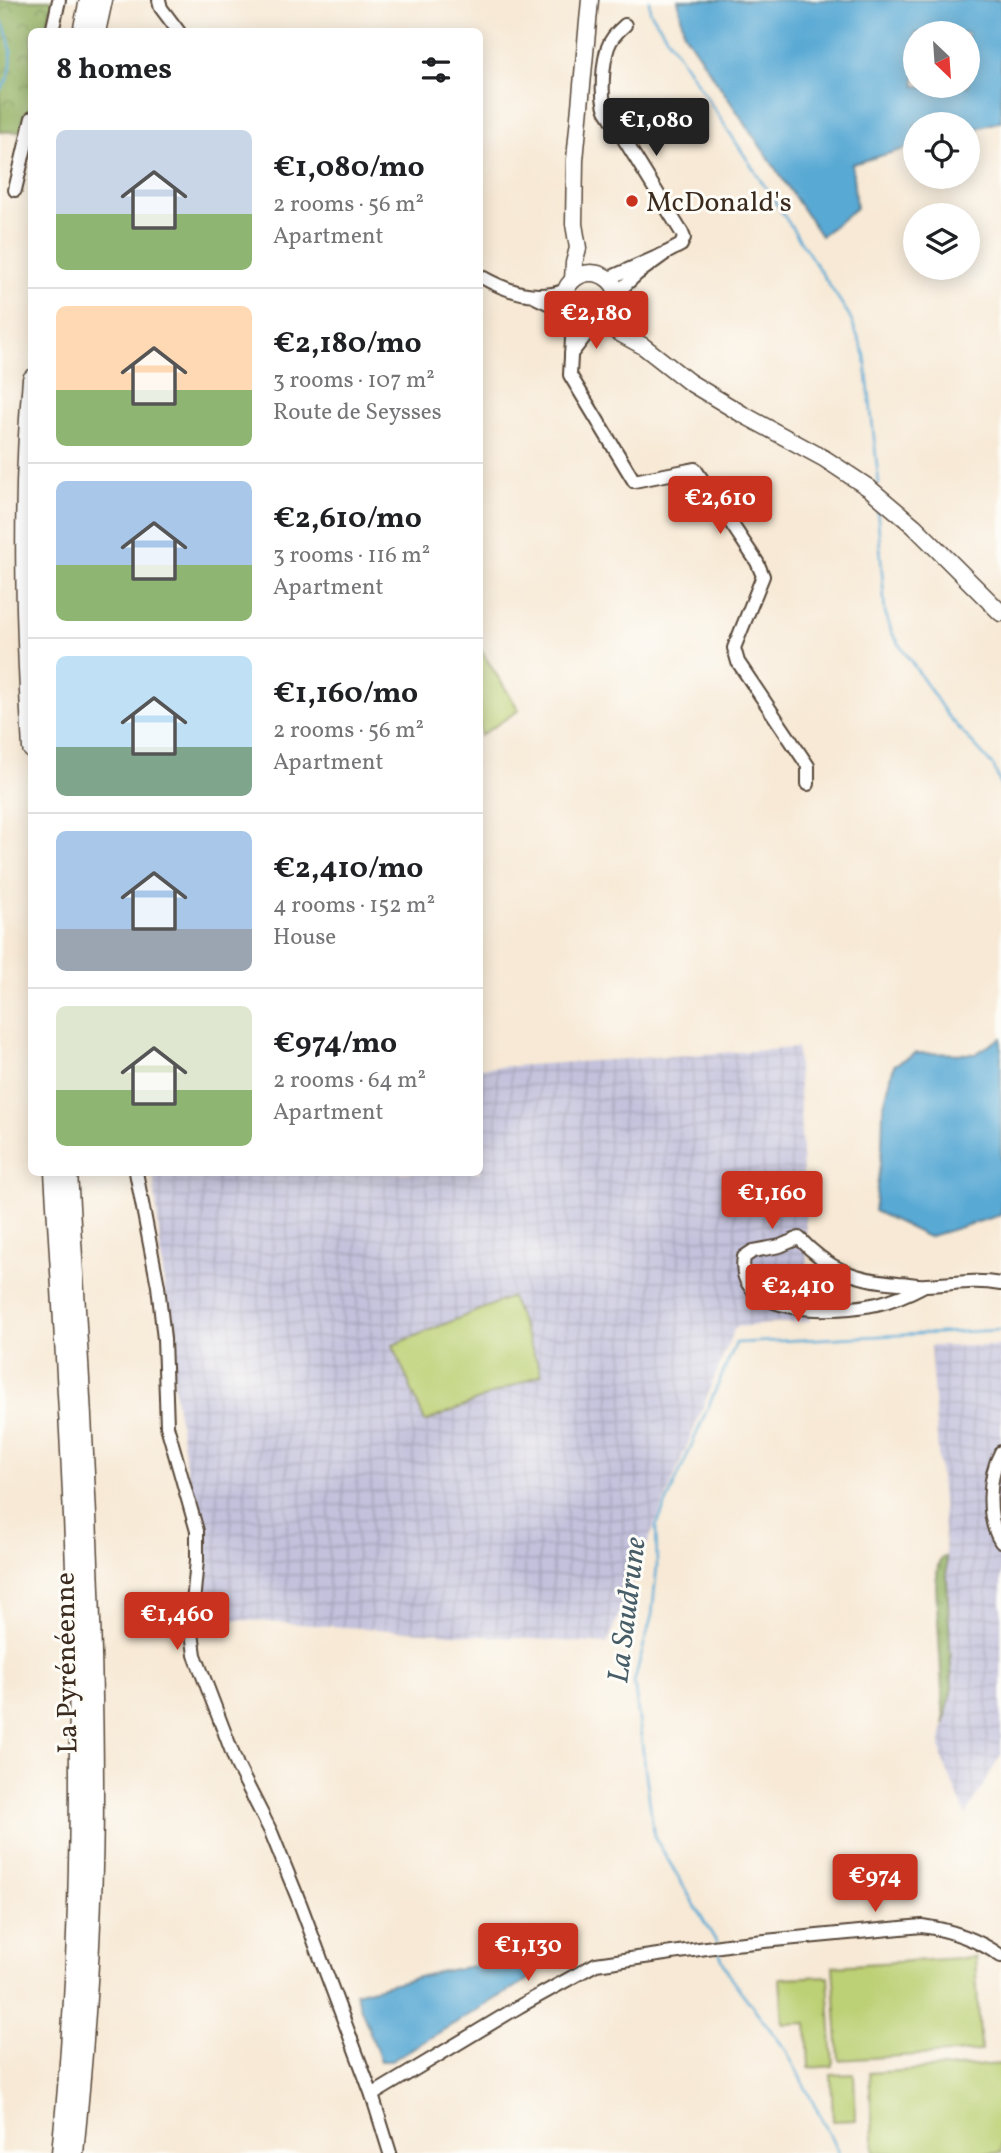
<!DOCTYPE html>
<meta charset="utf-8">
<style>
:root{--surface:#fff;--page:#f6f6f6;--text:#202124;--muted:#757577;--line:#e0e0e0;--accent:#c8321e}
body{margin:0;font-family:Vollkorn,serif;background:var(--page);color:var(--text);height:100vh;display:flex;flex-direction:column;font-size:26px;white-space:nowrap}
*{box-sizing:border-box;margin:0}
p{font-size:23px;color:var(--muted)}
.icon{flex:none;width:38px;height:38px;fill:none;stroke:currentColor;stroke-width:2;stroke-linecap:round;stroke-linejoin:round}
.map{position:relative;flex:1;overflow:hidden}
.details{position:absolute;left:28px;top:28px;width:455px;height:1148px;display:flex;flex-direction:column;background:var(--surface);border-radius:10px;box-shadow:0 4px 18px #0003}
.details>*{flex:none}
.needle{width:46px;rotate:155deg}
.tools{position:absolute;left:903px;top:21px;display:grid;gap:14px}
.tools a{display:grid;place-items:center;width:77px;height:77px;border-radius:50%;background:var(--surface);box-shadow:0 4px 18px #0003;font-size:35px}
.price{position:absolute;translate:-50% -60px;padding:0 16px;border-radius:7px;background:var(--accent);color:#fff;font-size:23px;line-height:46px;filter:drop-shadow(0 2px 4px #0008)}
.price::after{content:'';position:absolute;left:50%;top:42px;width:21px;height:16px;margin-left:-10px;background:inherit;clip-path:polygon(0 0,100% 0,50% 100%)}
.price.current{background:#222;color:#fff}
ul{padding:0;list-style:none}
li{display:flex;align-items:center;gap:21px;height:175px;padding:0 28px}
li+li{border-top:2px solid var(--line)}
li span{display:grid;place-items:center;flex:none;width:196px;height:140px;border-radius:10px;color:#555}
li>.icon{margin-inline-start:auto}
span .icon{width:84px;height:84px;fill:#fffc;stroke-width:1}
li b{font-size:30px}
h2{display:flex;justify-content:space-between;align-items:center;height:84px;padding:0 28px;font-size:30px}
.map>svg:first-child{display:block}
.industrial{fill:url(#industrial-grid)}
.forest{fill:url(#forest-crowns);stroke:#686e42;stroke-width:2}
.pitch{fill:#bcd074;stroke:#7c7d49;stroke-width:2}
.water{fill:#59a9d4;stroke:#4a6a79;stroke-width:2;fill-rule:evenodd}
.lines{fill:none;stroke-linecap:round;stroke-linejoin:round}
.stream{stroke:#59a9d4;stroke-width:2.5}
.minor-casing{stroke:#574739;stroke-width:16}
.major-casing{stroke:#574739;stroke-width:19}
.highway-casing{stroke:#574739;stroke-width:21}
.minor{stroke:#fff;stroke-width:12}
.major{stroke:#fff;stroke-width:16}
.highway{stroke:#fff;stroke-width:18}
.poi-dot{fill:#c8321e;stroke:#fdfcf7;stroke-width:2.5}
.labels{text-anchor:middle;stroke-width:6;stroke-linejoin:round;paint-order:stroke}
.poi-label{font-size:28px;fill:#3b2a1e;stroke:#fdfcf7;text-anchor:start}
.street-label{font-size:28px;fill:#3b2a1e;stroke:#fdfcf7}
.water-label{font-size:30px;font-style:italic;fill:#475d67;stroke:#fdfcf7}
</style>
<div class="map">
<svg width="1001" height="2153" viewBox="0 0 1001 2153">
<defs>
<pattern id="industrial-grid" width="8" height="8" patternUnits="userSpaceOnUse" patternTransform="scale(1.75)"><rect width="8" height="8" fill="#c3c1db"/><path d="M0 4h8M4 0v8" fill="none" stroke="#a8a6bc"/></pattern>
<pattern id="forest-crowns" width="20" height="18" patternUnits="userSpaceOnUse" patternTransform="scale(1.75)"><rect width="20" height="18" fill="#95b266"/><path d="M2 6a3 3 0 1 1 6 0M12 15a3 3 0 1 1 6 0" fill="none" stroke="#7b9153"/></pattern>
</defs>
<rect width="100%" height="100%" fill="#fdfcf7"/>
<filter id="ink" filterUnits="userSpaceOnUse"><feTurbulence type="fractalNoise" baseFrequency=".0143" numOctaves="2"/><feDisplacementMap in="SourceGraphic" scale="14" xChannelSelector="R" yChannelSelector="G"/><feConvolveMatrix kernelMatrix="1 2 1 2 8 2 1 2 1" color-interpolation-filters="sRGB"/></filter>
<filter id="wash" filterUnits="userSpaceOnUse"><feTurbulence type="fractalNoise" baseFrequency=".00686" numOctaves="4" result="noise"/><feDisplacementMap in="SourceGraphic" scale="28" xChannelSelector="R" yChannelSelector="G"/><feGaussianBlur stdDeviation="1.57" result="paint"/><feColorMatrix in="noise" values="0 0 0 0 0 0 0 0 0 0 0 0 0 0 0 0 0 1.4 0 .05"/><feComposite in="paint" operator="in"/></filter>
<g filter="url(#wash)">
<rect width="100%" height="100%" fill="#f7e9d5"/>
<g class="industrial">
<path d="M797,1048L810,1321L735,1327L607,1644L210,1618L176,1402L153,1173L480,1172V1068Z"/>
<path d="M930,1346H1001V1755L966,1815L942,1758L940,1745L952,1688L948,1583Z"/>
</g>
<g class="forest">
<path d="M0,0H53L46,31L32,32L31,102L25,131L0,132Z"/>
<path d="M942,1557H946L952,1688L944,1725L936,1586L938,1565Z"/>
</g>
<g class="pitch">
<path d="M480,649L519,710L480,736Z"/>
<path d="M511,1297L542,1374L425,1422L393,1345Z"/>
<path d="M975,1957L981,2051L839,2060L833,1966Z"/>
<path d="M828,1976L833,2066L809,2068L807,2023L783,2024L780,1978Z"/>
<path d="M1001,2064V2153H874L869,2073Z"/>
<path d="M854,2074L856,2120L833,2121L831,2075Z"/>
</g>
<g class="water">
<path d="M678,0H1001V121L968,131V124H915V146L852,164L856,208L821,236L684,33ZM915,33H968V86H915Z"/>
<path d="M1001,1038V1215L928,1237L874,1211L882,1148L883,1109L894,1065L916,1053L975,1054Z"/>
<path d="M520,1958L527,1967L531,1978L391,2061H381L355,1993L438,1972Z"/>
</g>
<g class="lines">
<g class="stream">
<path d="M649,0L650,11L849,315L865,355L879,484"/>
<path d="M0,17C11,40 19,69 0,90"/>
<path d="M877,506L885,612L892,633L947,715L994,767L1001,786"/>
<path d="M717,1943L654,1836L634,1682L652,1615L657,1566L656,1527L736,1343L1001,1330"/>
<path d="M718,1950L730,1977L786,2050L839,2153"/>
</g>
</g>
</g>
<g filter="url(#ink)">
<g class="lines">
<g class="minor-casing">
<g id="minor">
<path d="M159,0L161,8L179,32"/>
<path d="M625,25C618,31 611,38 608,47C603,62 600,96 606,110L682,233L684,238L681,245L666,253"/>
<path d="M52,32L59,0"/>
<path d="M15,190L32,118"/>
<path d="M480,276C506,291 536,302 566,290"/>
<path d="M607,279L666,253L637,274L617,293"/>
<path d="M537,298L550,304L565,307"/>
<path d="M573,320L570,375L634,481L695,469L757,562L763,576L734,648L738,662L808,766V784"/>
<path d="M571,354L592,327"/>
<path d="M136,1172L158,1286L164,1339L167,1426L197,1531V1560L191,1625L195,1655L237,1765L271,1832L301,1906L372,2095L390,2153"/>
<path d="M923,1286C908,1294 894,1300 877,1304C841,1312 733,1319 744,1257L753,1251L780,1246L799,1238C829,1270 855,1280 899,1283C908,1283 917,1286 926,1285C955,1284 971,1279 1001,1284"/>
<path d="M1001,1452C988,1476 986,1519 1001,1542"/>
<path d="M372,2095L520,2006L596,1964L734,1944L922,1926C951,1930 977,1939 1001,1956"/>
</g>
</g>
<g class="major-casing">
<g id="major">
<circle cx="591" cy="300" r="27"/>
<path d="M573,280L574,263L578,248L574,224L575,160L590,0"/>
<path d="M603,324L643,346L689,382L742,414L825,459L869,488L914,526L1001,613"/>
</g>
</g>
<g class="highway-casing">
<g id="highway">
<path d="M82,32L89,0"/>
<path d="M96,32L103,0"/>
<path d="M32,379C21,502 25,626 32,749"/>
<path d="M54,1172C74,1501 95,1825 61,2153"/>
<path d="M68,1172C80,1380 94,1587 94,1795C94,1914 86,2034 74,2153"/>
</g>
</g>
<use href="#minor" class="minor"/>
<use href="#major" class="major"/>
<use href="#highway" class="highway"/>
</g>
</g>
<circle class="poi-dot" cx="632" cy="201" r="7"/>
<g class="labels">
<g class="poi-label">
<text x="646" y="211">McDonald's</text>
</g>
<g class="street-label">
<text transform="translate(65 1663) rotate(-91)" y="10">La Pyrénéenne</text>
</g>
<g class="water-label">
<text transform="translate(626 1610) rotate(-83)" y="10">La Saudrune</text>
</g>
</g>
</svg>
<div class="tools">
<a><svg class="needle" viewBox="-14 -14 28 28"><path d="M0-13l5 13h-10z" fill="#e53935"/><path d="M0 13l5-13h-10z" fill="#757577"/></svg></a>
<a><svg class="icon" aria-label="locate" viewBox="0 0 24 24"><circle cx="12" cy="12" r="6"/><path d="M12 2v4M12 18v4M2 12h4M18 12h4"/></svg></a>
<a><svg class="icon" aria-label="layers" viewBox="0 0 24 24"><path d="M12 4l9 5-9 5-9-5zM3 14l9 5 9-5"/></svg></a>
</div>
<b class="price current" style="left:656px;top:158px">€1,080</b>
<b class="price" style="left:596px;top:351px">€2,180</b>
<b class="price" style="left:720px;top:536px">€2,610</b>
<b class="price" style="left:772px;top:1231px">€1,160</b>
<b class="price" style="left:798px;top:1324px">€2,410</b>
<b class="price" style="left:177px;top:1652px">€1,460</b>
<b class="price" style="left:875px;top:1914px">€974</b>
<b class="price" style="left:528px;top:1983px">€1,130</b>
<section class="details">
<h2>8 homes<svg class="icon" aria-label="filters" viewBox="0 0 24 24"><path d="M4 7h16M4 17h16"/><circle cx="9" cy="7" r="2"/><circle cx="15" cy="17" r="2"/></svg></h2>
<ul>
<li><span style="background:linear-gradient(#c9d6e8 60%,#8fb573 0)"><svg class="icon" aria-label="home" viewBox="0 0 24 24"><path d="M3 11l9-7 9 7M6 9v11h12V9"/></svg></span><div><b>€1,080/mo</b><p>2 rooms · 56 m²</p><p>Apartment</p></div></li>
<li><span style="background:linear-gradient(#ffd9b3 60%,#8fb573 0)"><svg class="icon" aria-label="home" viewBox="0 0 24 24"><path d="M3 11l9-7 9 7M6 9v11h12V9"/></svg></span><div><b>€2,180/mo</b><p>3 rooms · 107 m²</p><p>Route de Seysses</p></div></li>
<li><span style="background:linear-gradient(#a9c7e8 60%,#8fb573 0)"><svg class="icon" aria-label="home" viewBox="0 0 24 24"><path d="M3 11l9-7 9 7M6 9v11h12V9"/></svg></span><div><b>€2,610/mo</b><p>3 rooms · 116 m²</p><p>Apartment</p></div></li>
<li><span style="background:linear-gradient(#bfe0f5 65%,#7fa58c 0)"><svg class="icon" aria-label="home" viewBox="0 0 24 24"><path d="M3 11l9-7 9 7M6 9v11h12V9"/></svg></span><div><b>€1,160/mo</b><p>2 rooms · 56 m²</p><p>Apartment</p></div></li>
<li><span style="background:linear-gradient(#a9c7e8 70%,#9aa5b1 0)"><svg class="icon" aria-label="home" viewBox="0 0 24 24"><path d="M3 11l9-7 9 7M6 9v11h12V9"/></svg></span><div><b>€2,410/mo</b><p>4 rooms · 152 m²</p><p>House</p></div></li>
<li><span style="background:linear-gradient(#dfe7d0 60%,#8fb573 0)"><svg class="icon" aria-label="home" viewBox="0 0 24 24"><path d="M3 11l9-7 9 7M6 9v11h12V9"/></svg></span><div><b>€974/mo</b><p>2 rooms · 64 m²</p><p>Apartment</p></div></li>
</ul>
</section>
</div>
